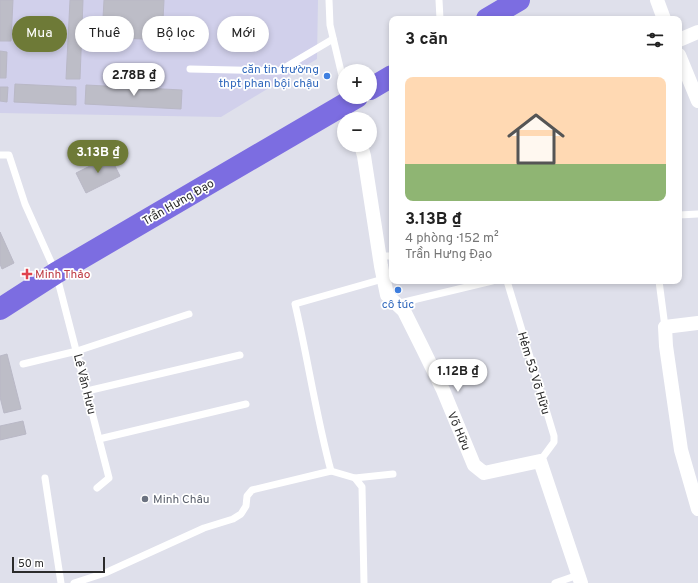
<!DOCTYPE html>
<html lang="vi">
<meta charset="utf-8">
<style>
:root{--surface:#fff;--page:#f6f6f6;--text:#222;--muted:#767676;--line:#e0e0e0;--accent:#6e7a37}
body{margin:0;font-family:Overpass,sans-serif;background:var(--page);color:var(--text);height:100vh;display:flex;flex-direction:column;font-size:15px;white-space:nowrap}
*{box-sizing:border-box;margin:0}
p{font-size:13px;color:var(--muted)}
.icon{flex:none;width:22px;height:22px;fill:none;stroke:currentColor;stroke-width:2;stroke-linecap:round;stroke-linejoin:round}
.map{position:relative;flex:1;overflow:hidden}
.side{position:absolute;left:389px;top:16px;width:293px;height:268px;display:flex;flex-direction:column;background:var(--surface);border-radius:8px;box-shadow:0 2px 6px #0003}
.side>*{flex:none}
.guide{position:absolute;left:12px;top:16px;width:317px;height:36px;display:flex;gap:8px}
.controls{position:absolute;left:337px;top:64px;display:grid;gap:8px}
.controls a{display:grid;place-items:center;width:40px;height:40px;border-radius:50%;background:var(--surface);box-shadow:0 2px 6px #0003;font-size:20px}
.scale{position:absolute;left:12px;bottom:10px;width:93px;box-sizing:border-box;padding-left:4px;border:2px solid #2b2b2b;border-top:0;font-size:11px;line-height:14px;white-space:nowrap;color:#2b2b2b;-webkit-text-stroke:3px #fff;paint-order:stroke}
.price{position:absolute;translate:-50% -34px;padding:0 9px;border-radius:14px;background:#fff;color:#222;font-size:13px;line-height:26px;filter:drop-shadow(0 1px 2px #0008)}
.price::after{content:'';position:absolute;left:50%;top:24px;width:12px;height:9px;margin-left:-6px;background:inherit;clip-path:polygon(0 0,100% 0,50% 100%)}
.price.active{background:var(--accent);color:#fff}
ul{padding:0;list-style:none}
li{display:grid;align-content:center;gap:8px;height:212px;padding:0 16px}
li+li{border-top:1px solid var(--line)}
li span{display:grid;place-items:center;height:124px;border-radius:8px;color:#555}
li>.icon{margin-inline-start:auto}
span .icon{width:72px;height:72px;fill:#fffc;stroke-width:1}
li b{font-size:17px}
h2{display:flex;justify-content:space-between;align-items:center;height:48px;padding:0 16px;font-size:17px}
.pill{padding:0 14px;border-radius:18px;background:var(--surface);box-shadow:0 2px 6px #0003;font-size:14px;line-height:36px}
.pill.active{background:var(--accent);color:#fff}
.map>svg:first-child{display:block}
.education{fill:#d1d0eb}
.building{fill:#bdbdc7;stroke:#b9b8c6}
.lines{fill:none;stroke-linecap:round;stroke-linejoin:round}
.lane{stroke:#fff;stroke-width:7}
.street{stroke:#fff;stroke-width:14}
.primary{stroke:#7c6de1;stroke-width:22}
.shop-dot{fill:#3f7fe0;stroke:#fff;stroke-width:1.5}
.health-dot{fill:#e0444e;stroke:#fff;stroke-width:1.5}
.worship-dot{fill:#6b7280;stroke:#fff;stroke-width:1.5}
.labels{text-anchor:middle;stroke-width:3.5;stroke-linejoin:round;paint-order:stroke}
.shop-label{font-size:12px;fill:#366cbe;stroke:#fff;text-anchor:end}
.street-label{font-size:12px;fill:#2b2b2b;stroke:#fff}
.health-label{font-size:12px;fill:#be3a42;stroke:#fff;text-anchor:start}
.worship-label{font-size:12px;fill:#5b616d;stroke:#fff;text-anchor:start}
</style>
<div class="map">
<svg width="698" height="583" viewBox="0 0 698 583">
<rect width="100%" height="100%" fill="#dfe0eb"/>
<path class="education" d="M0,0H318L317,59L221,117L0,113Z"/>
<g class="building">
<path d="M0,0H13L11,41H0Z"/>
<path d="M70,0H83L80,79H66Z"/>
<path d="M104,0H164L162,40L102,37Z"/>
<path d="M0,51L7,52L6,78H0Z"/>
<path d="M15,84L76,87V105L14,102Z"/>
<path d="M86,85L182,90L181,109L85,104Z"/>
<path d="M0,87H8L7,102L0,101Z"/>
<path d="M110,156L120,176L86,193L76,173Z"/>
<path d="M0,232L14,263L2,269L0,264Z"/>
<path d="M7,354L21,409L4,413L0,397V356Z"/>
<path d="M23,421L26,434L0,440V426Z"/>
</g>
<g class="lines">
<g class="lane">
<path d="M329,0L330,25L344,84"/>
<path d="M439,0L440,19"/>
<path d="M190,69L279,71L333,39"/>
<path d="M0,155H9L25,204L56,273L109,478L97,488"/>
<path d="M679,215L698,214"/>
<path d="M379,256H392"/>
<path d="M507,281L554,436V442L540,461"/>
<path d="M659,281L665,327"/>
<path d="M396,304L492,281"/>
<path d="M23,364L77,351L189,314"/>
<path d="M87,391L240,355"/>
<path d="M99,439L246,404"/>
<path d="M331,471L355,478L362,487L364,583"/>
<path d="M45,478L61,583"/>
<path d="M355,478L393,474"/>
<path d="M74,583L105,573L204,528L233,519L241,514L246,506L247,496L252,490L331,471C316,416 308,359 295,304L383,279"/>
<path d="M555,583L578,575"/>
</g>
<g class="street">
<path d="M657,0L664,19"/>
<path d="M679,40L698,32"/>
<path d="M679,55L698,101"/>
<path d="M361,145L364,156L381,266L387,295L404,311L422,347L443,390L474,465L484,473L540,461L581,583"/>
<path d="M698,323L665,327L666,346L681,450L698,509"/>
</g>
<g class="primary">
<path d="M487,19L519,0"/>
<path d="M370,89L392,76"/>
<path d="M0,309L56,273L357,97"/>
</g>
</g>
<g class="shop-dot">
<circle cx="327" cy="76" r="4"/>
<circle cx="398" cy="290" r="4"/>
</g>
<path class="health-dot" d="M25 268h4v4h4v4h-4v4h-4v-4h-4v-4h4z"/>
<circle class="worship-dot" cx="145" cy="499" r="4"/>
<g class="labels">
<g class="shop-label">
<text x="319" y="73">căn tin trường<tspan x="319" dy="14">thpt phan bội chậu</tspan></text>
<text x="398" y="308" text-anchor="middle">cô túc</text>
</g>
<g class="street-label">
<text transform="translate(178 202) rotate(-30)" y="4">Trần Hưng Đạo</text>
<text transform="translate(534 373) rotate(73)" y="4">Hẻm 53 Võ Hữu</text>
<text transform="translate(85 384) rotate(76)" y="4">Lê Văn Hưu</text>
<text transform="translate(459 431) rotate(67)" y="4">Võ Hữu</text>
</g>
<g class="health-label">
<text x="35" y="278">Minh Thảo</text>
</g>
<g class="worship-label">
<text x="153" y="503">Minh Châu</text>
</g>
</g>
</svg>
<div class="controls">
<a>+</a>
<a>−</a>
</div>
<div class="scale">50 m</div>
<b class="price" style="left:134px;top:97px">2.78B ₫</b>
<b class="price active" style="left:98px;top:174px">3.13B ₫</b>
<b class="price" style="left:458px;top:393px">1.12B ₫</b>
<div class="guide">
<a class="pill active">Mua</a>
<a class="pill">Thuê</a>
<a class="pill">Bộ lọc</a>
<a class="pill">Mới</a>
</div>
<section class="side">
<h2>3 căn<svg class="icon" aria-label="filters" viewBox="0 0 24 24"><path d="M4 7h16M4 17h16"/><circle cx="9" cy="7" r="2"/><circle cx="15" cy="17" r="2"/></svg></h2>
<ul>
<li><span style="background:linear-gradient(#ffd9b3 70%,#8fb573 0)"><svg class="icon" aria-label="home" viewBox="0 0 24 24"><path d="M3 11l9-7 9 7M6 9v11h12V9"/></svg></span><div><b>3.13B ₫</b><p>4 phòng · 152 m²</p><p>Trần Hưng Đạo</p></div></li>
</ul>
</section>
</div>
